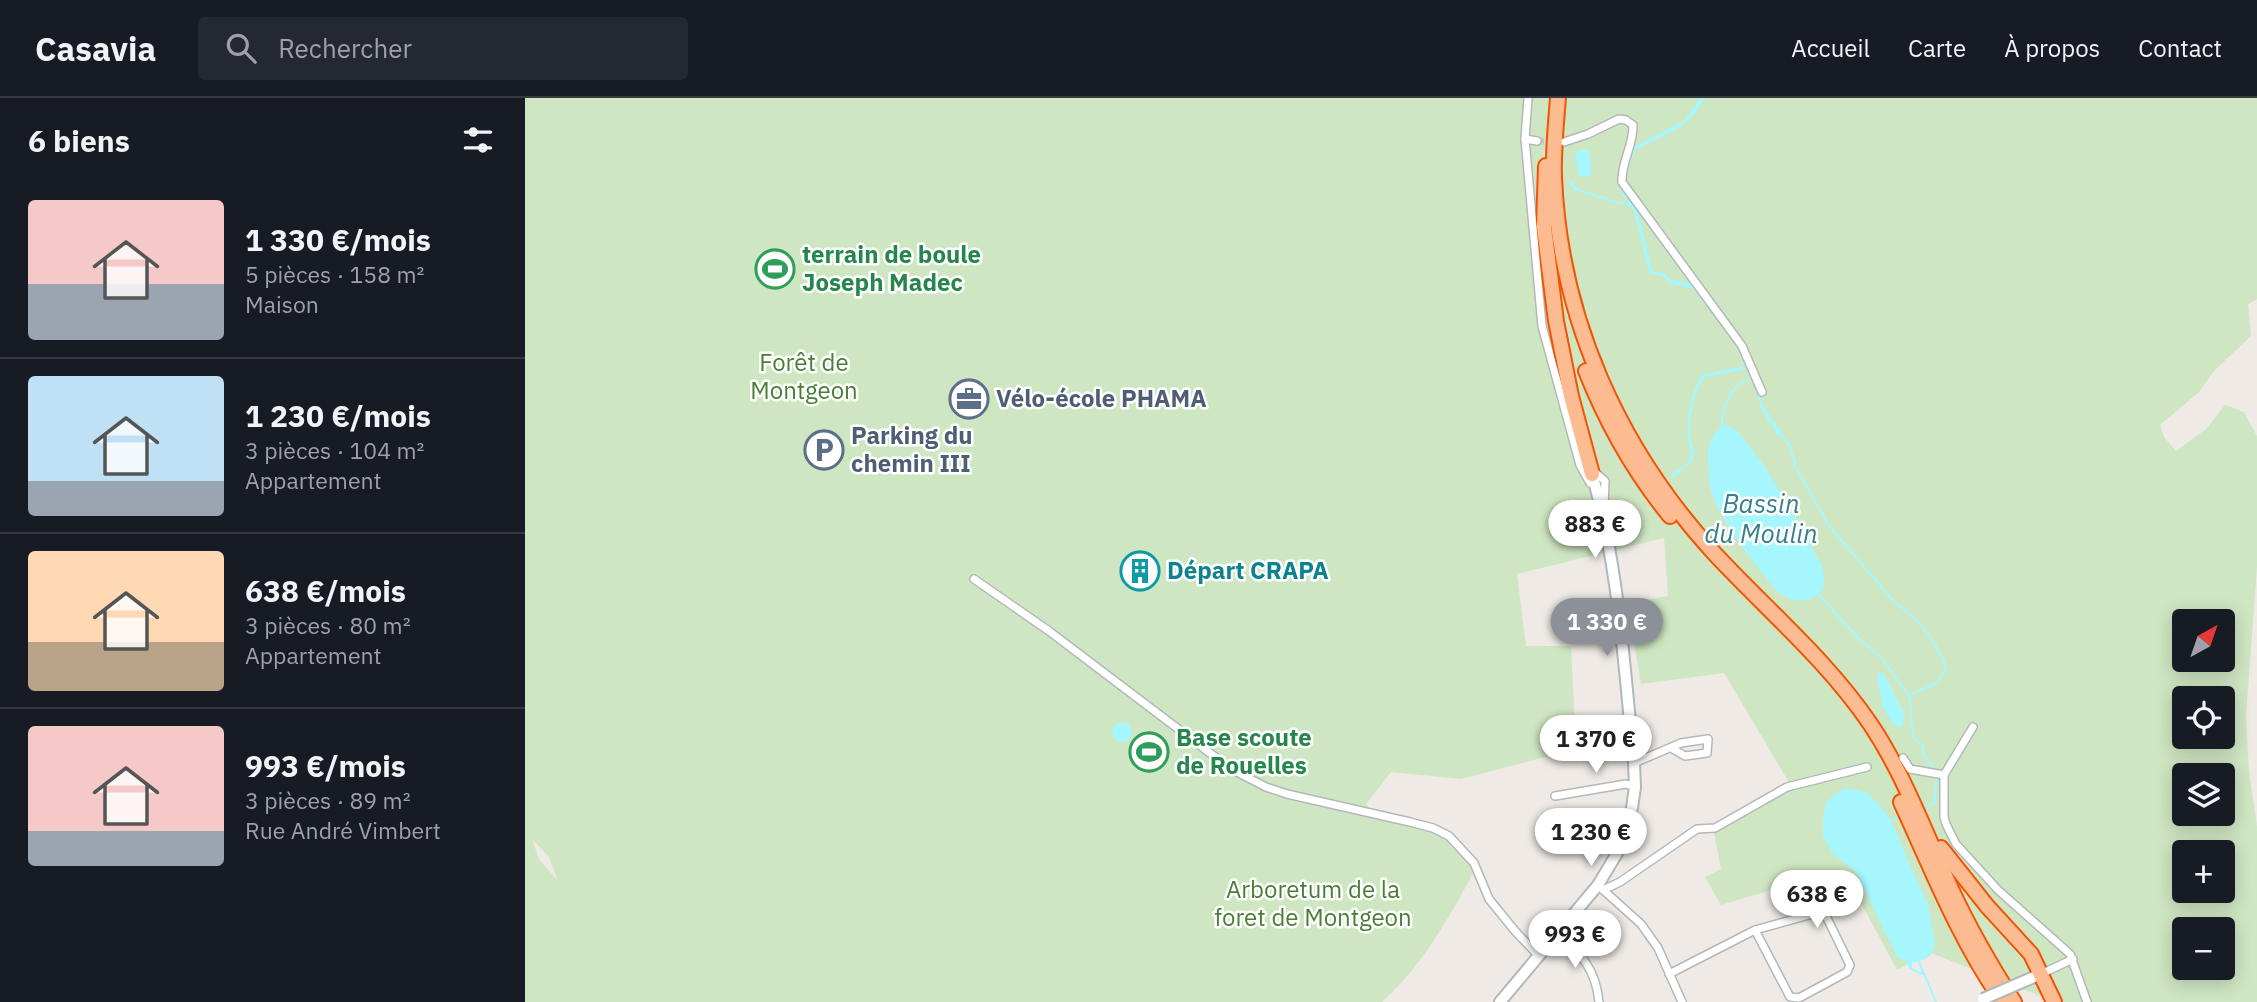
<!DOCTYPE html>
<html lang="fr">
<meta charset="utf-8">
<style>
:root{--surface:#171b24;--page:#242831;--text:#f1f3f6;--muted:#9ea1a6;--line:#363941;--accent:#8c9099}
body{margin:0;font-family:"IBM Plex Sans",sans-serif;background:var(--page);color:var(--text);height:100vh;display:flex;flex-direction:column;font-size:26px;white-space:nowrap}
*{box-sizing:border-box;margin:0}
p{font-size:23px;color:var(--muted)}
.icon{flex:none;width:38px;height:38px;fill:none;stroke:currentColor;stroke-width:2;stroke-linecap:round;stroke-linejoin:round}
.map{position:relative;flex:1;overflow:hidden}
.sheet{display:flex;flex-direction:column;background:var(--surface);width:525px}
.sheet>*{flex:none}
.needle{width:46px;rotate:40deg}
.buttons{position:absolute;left:1647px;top:511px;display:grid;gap:14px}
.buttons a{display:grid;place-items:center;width:63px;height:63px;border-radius:7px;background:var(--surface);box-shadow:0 4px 18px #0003;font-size:35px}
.price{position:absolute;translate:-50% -60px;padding:0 16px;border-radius:24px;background:#fff;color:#222;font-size:23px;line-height:46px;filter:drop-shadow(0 2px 4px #0008)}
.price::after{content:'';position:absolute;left:50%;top:42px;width:21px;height:16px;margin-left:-10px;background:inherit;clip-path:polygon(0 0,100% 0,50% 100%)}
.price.on{background:var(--accent);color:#fff}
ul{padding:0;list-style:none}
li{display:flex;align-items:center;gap:21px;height:175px;padding:0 28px}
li+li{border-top:2px solid var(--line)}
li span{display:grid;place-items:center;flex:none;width:196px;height:140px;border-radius:7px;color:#555}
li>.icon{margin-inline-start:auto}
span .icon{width:84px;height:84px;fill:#fffc;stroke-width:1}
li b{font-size:30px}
h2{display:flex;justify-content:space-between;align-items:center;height:84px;padding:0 28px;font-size:30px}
header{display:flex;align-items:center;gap:42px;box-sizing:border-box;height:98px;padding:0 35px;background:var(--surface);border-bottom:2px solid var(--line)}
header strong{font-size:33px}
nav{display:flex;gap:38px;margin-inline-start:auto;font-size:24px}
.search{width:490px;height:63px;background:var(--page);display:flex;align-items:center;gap:18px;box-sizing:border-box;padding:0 24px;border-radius:7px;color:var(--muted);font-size:26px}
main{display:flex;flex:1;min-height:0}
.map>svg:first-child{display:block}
.green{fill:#cfe6c2;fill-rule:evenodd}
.water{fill:#a6f6fe}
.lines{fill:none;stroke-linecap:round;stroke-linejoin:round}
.stream{stroke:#a6f6fe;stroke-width:2}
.street-tunnel{stroke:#cac8c5;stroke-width:7;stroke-dasharray:7 3.5;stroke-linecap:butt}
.street-casing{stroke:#b3b8ba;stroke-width:10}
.secondary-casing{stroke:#b2b8ba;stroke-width:14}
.highway-casing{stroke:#f25403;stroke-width:18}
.street{stroke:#fff;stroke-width:7}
.secondary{stroke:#fff;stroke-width:10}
.highway{stroke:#fcbb90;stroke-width:14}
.secondary-bridge-casing{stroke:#b2b8ba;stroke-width:14;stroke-linecap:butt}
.secondary-bridge{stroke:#fff;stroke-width:10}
.labels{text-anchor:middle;stroke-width:5;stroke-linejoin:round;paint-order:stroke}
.leisure-label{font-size:24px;font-weight:bold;fill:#27864d;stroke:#fff;text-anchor:start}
.park-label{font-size:24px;fill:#4a7e34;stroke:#fff}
.service-label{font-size:24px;font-weight:bold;fill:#4e5e75;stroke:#fff;text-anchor:start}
.culture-label{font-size:24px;font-weight:bold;fill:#0d838f;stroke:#fff;text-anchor:start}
.water-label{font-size:26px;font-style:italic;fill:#387f8d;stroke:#fff}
</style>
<header>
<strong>Casavia</strong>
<div class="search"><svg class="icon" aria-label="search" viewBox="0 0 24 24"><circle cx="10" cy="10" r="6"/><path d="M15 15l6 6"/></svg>Rechercher</div>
<nav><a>Accueil</a><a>Carte</a><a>À propos</a><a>Contact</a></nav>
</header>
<main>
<section class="sheet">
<h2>6 biens<svg class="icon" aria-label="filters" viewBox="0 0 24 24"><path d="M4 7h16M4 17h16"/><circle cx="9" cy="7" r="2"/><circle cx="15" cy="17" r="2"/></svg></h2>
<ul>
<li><span style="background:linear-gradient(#f6c9c9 60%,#9aa5b1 0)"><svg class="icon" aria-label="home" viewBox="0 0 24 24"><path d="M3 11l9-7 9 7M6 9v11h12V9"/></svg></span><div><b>1 330 €/mois</b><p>5 pièces · 158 m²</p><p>Maison</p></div></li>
<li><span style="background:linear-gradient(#bfe0f5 75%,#9aa5b1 0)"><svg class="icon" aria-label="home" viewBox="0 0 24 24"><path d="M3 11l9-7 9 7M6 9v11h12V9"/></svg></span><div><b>1 230 €/mois</b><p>3 pièces · 104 m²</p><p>Appartement</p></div></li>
<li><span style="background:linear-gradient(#ffd9b3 65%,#b9a48a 0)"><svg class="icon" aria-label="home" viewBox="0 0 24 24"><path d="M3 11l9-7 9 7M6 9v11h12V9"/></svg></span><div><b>638 €/mois</b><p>3 pièces · 80 m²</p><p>Appartement</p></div></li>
<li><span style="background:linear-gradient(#f6c9c9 75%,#9aa5b1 0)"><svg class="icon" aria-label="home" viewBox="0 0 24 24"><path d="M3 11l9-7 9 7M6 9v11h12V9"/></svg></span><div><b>993 €/mois</b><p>3 pièces · 89 m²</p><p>Rue André Vimbert</p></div></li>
</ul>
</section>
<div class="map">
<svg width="1732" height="904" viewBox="0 0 1732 904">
<rect width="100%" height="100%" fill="#efeae5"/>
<path class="green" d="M0,0H1732V201L1723,206L1726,238L1689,273L1674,294L1635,327L1639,339L1651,353L1681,331L1700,307L1719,314L1732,338V469L1721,618L1724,673L1732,728V904H1531L1406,855L1372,872L1318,771L1196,807L1180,779L1196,771L1188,730L1265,686L1199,575L1116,586L1103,505L1143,498L1139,440L992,476L1001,548H1046L1051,651L936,681L866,674L841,706L845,712C874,718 911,721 934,742C940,748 946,757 952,764C947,780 938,793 930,808C909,844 888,876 857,904H0ZM1659,523H1698V562H1659ZM1659,600H1698V639H1659ZM1659,677H1698V716H1659ZM7,741L24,759L33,783L14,761ZM1659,754H1698V793H1659ZM1659,831H1698V870H1659Z"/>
<g class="water">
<path d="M1175,0H1179C1167,30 1136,38 1110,52L1103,72L1101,86L1098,82L1107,50L1160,22Z"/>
<path d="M1060,51L1064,52L1067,73L1065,78L1058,79L1054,78L1050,57L1052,54Z"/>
<path d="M1043,82L1048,84L1051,90L1104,107L1095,92L1097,86L1100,90L1099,94L1112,111L1127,171L1129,174L1139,175L1146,182L1167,185L1215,246L1232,286L1237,306L1258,336L1254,339L1236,311L1232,294L1223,271L1180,279C1168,293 1163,325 1166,343C1166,344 1169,352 1169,353C1169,367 1156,370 1151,379H1147V375C1153,371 1160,369 1164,362C1168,354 1164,349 1163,341C1161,322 1166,291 1178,276L1221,268L1209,244L1167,190L1144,185L1138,178L1124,175L1108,110L1049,92L1036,97L1049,91Z"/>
<path d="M1200,326L1212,332L1241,370L1273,423L1298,470L1299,488C1289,509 1266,505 1251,492C1229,465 1200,430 1187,396C1183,386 1184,374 1183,364C1182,347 1186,336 1200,326Z"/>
<path d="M1358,574L1379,615L1378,628H1369L1357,608L1352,576Z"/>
<circle cx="597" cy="634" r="10"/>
<path d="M1324,690L1342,695L1354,706L1365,721L1403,807L1410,845L1406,857L1398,862L1387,865V870H1384L1381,863L1372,859L1330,773L1308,756L1298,739V719L1301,705L1312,694Z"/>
</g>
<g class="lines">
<g class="stream">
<path d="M1197,329C1196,317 1202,299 1211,289C1214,285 1221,282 1226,279"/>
<path d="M1256,337L1265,347L1271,370L1305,429L1366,500L1396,527L1410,546L1421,568L1420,573L1411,585L1389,595L1385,600L1388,640L1398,647L1399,658L1411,673"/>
<path d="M1293,496L1334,541L1356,559L1385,599"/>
<path d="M1397,708L1409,706L1412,678"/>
<path d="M1365,723L1374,719"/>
<path d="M1394,864L1411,904"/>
<path d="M1385,870L1397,876"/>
</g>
<path class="street-tunnel" d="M1012,43L1032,44"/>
<g class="street-casing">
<g id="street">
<path d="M1003,0L1000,41L1017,228L1055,367L1065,385"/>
<path d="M1000,41L1012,43"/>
<path d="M1039,44L1063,36L1094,21L1101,22L1108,27C1109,46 1096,64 1097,84L1217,248L1237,294"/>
<path d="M1068,376L1071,375L1080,383L1079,411"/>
<path d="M449,481L524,533L706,671L741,689L762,696L885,724L908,730L924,738L949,765L964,801L990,833L1014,858"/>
<path d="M1448,629L1419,677V719L1421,726L1431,746L1473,792L1545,856L1562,904"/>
<path d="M1378,660L1385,671L1419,677"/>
<path d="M1109,665L1156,645L1183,641L1182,655L1160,658L1148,651"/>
<path d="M1030,698L1101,686L1110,689"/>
<path d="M1076,790L1116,826L1133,850L1157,904"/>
<path d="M1078,792L1095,784L1172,731L1190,730L1262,689L1342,669"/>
<path d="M1031,837C1057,854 1071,873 1074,904"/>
<path d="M1144,876L1230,832L1295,814L1300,816L1325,867L1322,874L1274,900L1265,899L1230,832"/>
<path d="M1516,876L1548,861"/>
</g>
</g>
<g class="secondary-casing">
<g id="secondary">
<path d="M1495,885L1516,876"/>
<path d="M975,904L1073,787L1091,757L1101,734L1107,710L1110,689L1109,665C1099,569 1094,469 1067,376"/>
</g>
</g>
<g class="highway-casing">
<g id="highway">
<path d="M1033,0C1031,26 1028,53 1029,79C1035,221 1094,351 1189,455C1242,512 1303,563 1346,627C1380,678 1401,738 1427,793C1445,832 1466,868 1489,904"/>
<path d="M1021,68L1019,129L1031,223L1046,298L1067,376"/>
<path d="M1061,273C1082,326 1109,374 1145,418"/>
<path d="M1376,704C1407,772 1435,843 1478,904"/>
<path d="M1416,750L1462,808L1506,856L1529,904"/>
</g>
</g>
<use href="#street" class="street"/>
<use href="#secondary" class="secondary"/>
<use href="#highway" class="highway"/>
<g class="secondary-bridge-casing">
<path id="secondary-bridge" d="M1458,901L1495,885"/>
</g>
<use href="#secondary-bridge" class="secondary-bridge"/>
</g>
<defs>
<g id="stadium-ring" transform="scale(2.0125)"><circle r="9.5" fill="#fff" stroke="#2e9e5b" stroke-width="1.5"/><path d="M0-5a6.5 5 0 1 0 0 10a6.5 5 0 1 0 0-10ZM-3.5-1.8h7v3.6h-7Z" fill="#2e9e5b"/></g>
<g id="office-ring" transform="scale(2.0125)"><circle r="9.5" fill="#fff" stroke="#5c6f8a" stroke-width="1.5"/><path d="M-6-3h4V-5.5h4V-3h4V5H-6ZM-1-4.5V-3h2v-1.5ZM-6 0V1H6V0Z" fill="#5c6f8a"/></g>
<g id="parking-ring" transform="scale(2.0125)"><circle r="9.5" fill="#fff" stroke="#5c6f8a" stroke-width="1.5"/><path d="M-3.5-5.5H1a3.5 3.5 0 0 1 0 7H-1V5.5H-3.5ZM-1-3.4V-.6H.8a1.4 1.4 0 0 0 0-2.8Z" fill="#5c6f8a"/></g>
<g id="building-ring" transform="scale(2.0125)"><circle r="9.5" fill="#fff" stroke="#0f9aa8" stroke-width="1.5"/><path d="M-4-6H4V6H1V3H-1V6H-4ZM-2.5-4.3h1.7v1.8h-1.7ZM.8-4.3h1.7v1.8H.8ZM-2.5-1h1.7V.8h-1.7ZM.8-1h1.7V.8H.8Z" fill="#0f9aa8"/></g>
</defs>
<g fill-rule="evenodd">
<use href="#stadium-ring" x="250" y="171"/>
<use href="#office-ring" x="444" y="301"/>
<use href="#parking-ring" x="299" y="352"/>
<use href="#building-ring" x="615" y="473"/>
<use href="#stadium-ring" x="624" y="654"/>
</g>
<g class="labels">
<g class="leisure-label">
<text x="277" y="165">terrain de boule<tspan x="277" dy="28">Joseph Madec</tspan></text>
<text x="651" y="648">Base scoute<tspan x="651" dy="28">de Rouelles</tspan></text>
</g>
<g class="park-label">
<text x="279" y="273">Forêt de<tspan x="279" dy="28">Montgeon</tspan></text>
<text x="788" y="800">Arboretum de la<tspan x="788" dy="28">foret de Montgeon</tspan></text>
</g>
<g class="service-label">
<text x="471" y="309">Vélo-école PHAMA</text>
<text x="326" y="346">Parking du<tspan x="326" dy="28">chemin III</tspan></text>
</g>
<g class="culture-label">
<text x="642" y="481">Départ CRAPA</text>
</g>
<g class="water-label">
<text x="1236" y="415">Bassin<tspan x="1236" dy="30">du Moulin</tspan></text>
</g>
</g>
</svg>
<div class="buttons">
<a><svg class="needle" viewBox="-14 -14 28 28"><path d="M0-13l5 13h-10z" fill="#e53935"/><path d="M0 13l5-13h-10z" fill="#9ea1a6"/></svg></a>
<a><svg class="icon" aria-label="locate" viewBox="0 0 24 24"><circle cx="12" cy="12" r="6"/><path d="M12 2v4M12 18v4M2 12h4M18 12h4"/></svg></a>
<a><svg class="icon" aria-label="layers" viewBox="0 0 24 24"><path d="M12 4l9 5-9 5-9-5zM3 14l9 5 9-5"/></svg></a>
<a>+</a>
<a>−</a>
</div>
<b class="price" style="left:1070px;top:462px">883 €</b>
<b class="price on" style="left:1082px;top:560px">1 330 €</b>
<b class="price" style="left:1071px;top:677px">1 370 €</b>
<b class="price" style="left:1066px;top:770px">1 230 €</b>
<b class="price" style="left:1292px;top:832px">638 €</b>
<b class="price" style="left:1050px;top:872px">993 €</b>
</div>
</main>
